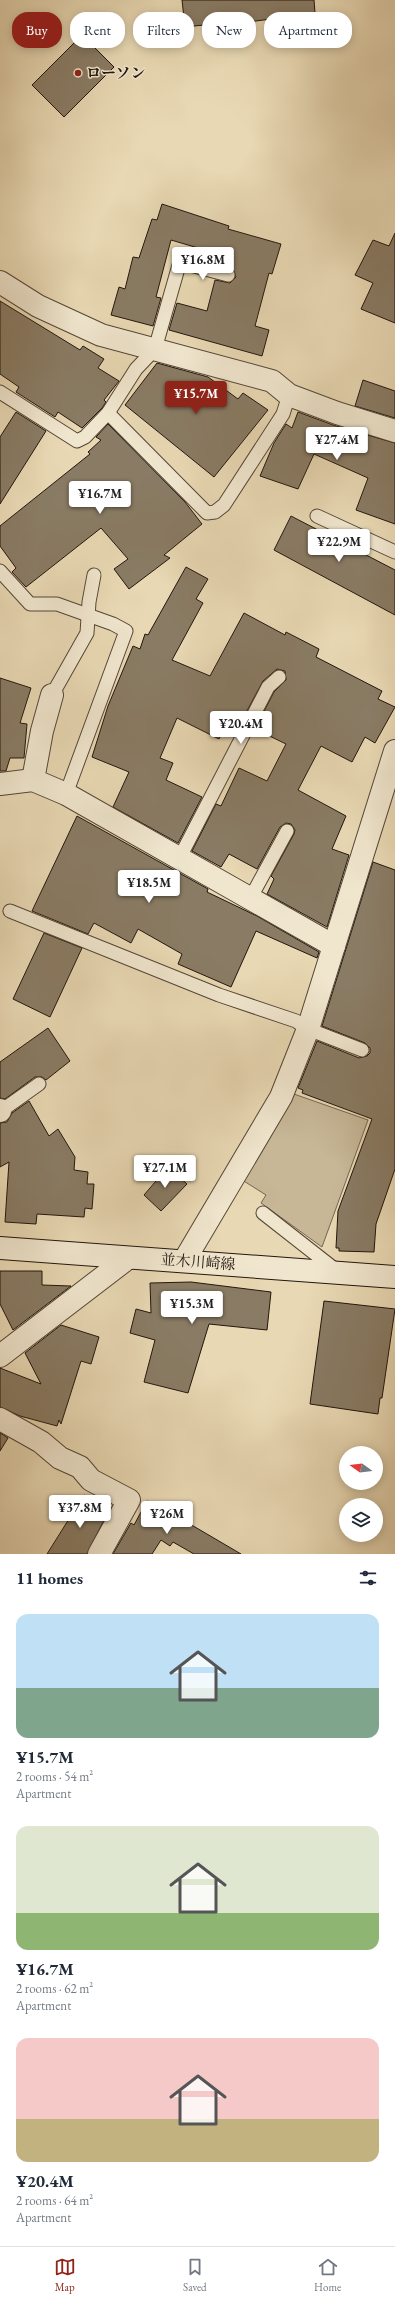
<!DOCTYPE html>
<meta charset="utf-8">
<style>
:root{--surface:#fff;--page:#f2f2f3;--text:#1f2937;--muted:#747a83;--line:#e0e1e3;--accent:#8f2418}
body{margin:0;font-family:"EB Garamond","Noto Serif JP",serif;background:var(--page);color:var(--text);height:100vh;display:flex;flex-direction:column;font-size:15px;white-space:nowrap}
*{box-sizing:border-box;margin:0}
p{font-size:13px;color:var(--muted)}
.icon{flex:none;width:22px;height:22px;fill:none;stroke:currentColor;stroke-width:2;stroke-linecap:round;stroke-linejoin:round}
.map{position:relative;height:1554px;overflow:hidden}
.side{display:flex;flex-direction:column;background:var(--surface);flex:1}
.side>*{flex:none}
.top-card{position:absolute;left:12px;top:12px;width:371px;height:36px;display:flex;gap:8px}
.needle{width:26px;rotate:285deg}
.fabs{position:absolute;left:339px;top:1446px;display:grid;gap:8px}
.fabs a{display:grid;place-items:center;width:44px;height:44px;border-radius:50%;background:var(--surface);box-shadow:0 2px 10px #0003;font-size:20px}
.price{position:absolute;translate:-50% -34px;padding:0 9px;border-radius:4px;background:#fff;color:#222;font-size:13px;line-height:26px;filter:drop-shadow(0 1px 2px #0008)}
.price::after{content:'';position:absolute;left:50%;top:24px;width:12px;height:9px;margin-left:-6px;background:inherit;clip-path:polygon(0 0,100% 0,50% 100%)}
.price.current{background:var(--accent);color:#fff}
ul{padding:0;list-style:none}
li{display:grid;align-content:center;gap:8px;height:212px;padding:0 16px}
li span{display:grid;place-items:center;height:124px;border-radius:12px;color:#555}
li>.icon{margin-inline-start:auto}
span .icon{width:72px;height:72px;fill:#fffc;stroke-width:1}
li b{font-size:17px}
h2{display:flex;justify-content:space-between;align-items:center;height:48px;padding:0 16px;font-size:17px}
.chip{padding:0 14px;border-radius:16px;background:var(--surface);box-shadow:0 2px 10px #0003;font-size:14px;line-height:36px}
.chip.current{background:var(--accent);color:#fff}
.tabs{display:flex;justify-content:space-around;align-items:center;height:56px;border-top:1px solid var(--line);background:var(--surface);font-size:11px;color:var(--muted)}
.tabs a{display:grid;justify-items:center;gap:2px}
.tabs .current{color:var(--accent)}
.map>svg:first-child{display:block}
.green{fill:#c7b797;stroke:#756652}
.building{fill:#897b64;stroke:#23160e}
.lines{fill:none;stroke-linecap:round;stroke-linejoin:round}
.lane-casing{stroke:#544637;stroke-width:15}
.street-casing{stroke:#544637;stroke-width:24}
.secondary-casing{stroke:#23160e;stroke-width:24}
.lane{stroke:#f0e6ce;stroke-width:13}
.street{stroke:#f0e6ce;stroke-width:22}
.secondary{stroke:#f0e6ce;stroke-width:22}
.poi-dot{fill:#8f2418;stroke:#f0e6ce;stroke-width:1.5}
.labels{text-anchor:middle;stroke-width:3;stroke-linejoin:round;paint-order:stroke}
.poi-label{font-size:15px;font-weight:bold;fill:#23160e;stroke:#f0e6ce;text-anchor:start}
.street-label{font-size:15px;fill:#23160e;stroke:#f0e6ce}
</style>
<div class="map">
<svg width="395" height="1554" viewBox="0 0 395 1554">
<rect width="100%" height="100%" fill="#e8d8b3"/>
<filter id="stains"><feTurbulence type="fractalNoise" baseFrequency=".005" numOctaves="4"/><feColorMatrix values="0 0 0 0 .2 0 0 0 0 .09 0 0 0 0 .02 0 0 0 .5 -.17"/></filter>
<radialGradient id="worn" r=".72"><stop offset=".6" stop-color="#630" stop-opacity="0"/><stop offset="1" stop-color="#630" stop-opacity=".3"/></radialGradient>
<path class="green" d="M291,1093L368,1120L322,1247L261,1203L266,1195L239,1178Z"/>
<g class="building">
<path d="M182,0H314L315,13L234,24L233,22L185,27Z"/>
<path d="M82,35L114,67L64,117L32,85Z"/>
<path d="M162,204L229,226L228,229L281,244L272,274L269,273L255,326L269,330L262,356L169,330L177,303L207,311L215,280L230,283L236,277L233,269L219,264L222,255L171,240L156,297L161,298L153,326L111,315L119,287L125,289L133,257L139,258L152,219L157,220Z"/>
<path d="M395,233V323L361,309L373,283L355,275L373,240L389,246Z"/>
<path d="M0,301L80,350L83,346L104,359L98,368L119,381L104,400L106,402L102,408L82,428L58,412L55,417L16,392L19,387L0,374Z"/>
<path d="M157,363L208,377L238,399L243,393L268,410L214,477L125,405Z"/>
<path d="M363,380L395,391V418L355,406Z"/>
<path d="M16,412L46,431L0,504V437Z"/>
<path d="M298,412L333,425L395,443V524L356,510L368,478L314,454L298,489L260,476L274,443L286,424L292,428Z"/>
<path d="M108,424L185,502L202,524L164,555L170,558L129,589L114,569L128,559L101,528L26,587L12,572L16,568L0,546V526L90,454L88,452L101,440L96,437Z"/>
<path d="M291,516L395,570V615L274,550Z"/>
<path d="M186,567L208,579L196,599L203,603L172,660L210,676L244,613L285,635L286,632L319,649L316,657L382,691L378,699L395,707L375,743L365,737L352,762L321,746L298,790L346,816L332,849L349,855L327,927L267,894L274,879L271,876L294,834L295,830L291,824L286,823L280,827L257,869L229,854L221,867L192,851L216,804L221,806L239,768L267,781L286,744L255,729L274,692L286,680L285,671L277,669L263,681L241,722L230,716L219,739L177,718L160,758L173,763L166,780L202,797L178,843L113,807L129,772L92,757L108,706L133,646L140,649L145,634L148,635Z"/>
<path d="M0,678L31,688L20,723L27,724L24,758H10L6,771H0Z"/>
<path d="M77,816L208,889L207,892L257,916L319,952L317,958L256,931L231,987L178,964L182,954L138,929L131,943L94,923L88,934L32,911Z"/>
<path d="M373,862L395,870V1169L376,1224L374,1252L339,1251V1248H336L338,1211L372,1119L302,1093L303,1090L298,1088L317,1041L359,1058L367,1056L370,1053V1048L365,1043L322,1026Z"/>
<path d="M44,933L82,948L50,1017L13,999Z"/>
<path d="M48,1028L70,1061L46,1080L42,1077H35L5,1099L0,1098V1062Z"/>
<path d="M29,1101L49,1136L58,1129L75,1157L74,1170L88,1172L87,1184H94L92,1209L85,1208L84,1217L37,1214L36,1224L5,1222L9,1162L0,1167V1123L7,1122L12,1113Z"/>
<path d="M168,1167L187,1184L161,1211L144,1195Z"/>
<path d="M0,1271H42V1285L71,1286L13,1330L0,1304Z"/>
<path d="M191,1282L271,1292L267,1330L209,1324L188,1393L144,1382L155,1340L130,1333L136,1309L151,1313L150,1283Z"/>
<path d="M324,1301L395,1309L382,1398H380L378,1414L310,1404Z"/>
<path d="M61,1325L99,1337L91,1364L81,1361L61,1424L59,1420L57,1426L20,1416L0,1407V1368L41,1384L25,1353Z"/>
<path d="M0,1433L8,1438L0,1451Z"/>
<path d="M84,1495L109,1510L87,1554H47Z"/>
<path d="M147,1501L195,1527L241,1554H194L173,1542L170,1546L161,1540L152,1554H113L131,1523L134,1525Z"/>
</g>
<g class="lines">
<g class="lane-casing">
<g id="lane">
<path d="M0,392L77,441L85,437L108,413L136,369L155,349L179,265L183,263L228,275"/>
<path d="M108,413L207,513L215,512L224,505L283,414L289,395"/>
<path d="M317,516L395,552"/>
<path d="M0,571L30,604H57L113,624L126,631L66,794"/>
<path d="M52,695L87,633L89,602L94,575"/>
<path d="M179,859L268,687L279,677"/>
<path d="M250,899L287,831"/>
<path d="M10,911L219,995L296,1021L308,1029L362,1050"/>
<path d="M1,1111L39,1084"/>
<path d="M263,1213L337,1271"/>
</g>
</g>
<g class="street-casing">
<g id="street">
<path d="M0,282L38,306L101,335L272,381L289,395L337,413L395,431"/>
<path d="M33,780L42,731L52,695"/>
<path d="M0,784L33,780L66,794L334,946"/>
<path d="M0,1110V1111"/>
<path d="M184,1261L281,1097L308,1029L395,751"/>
<path d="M0,1356L128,1258"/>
<path d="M0,1419L41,1442L60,1458L80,1467L91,1480L129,1500L99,1554"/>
</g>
</g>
<g class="secondary-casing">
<path id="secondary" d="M0,1248L395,1277"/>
</g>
<use href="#lane" class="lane"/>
<use href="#street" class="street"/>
<use href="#secondary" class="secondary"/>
</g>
<circle class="poi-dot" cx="78" cy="73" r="4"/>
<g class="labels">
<g class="poi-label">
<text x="86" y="78">ローソン</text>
</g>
<g class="street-label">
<text transform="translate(198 1262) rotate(4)" y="5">並木川崎線</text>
</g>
</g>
<rect width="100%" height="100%" filter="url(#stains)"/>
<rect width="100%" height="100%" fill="url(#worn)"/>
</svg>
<div class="fabs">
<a><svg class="needle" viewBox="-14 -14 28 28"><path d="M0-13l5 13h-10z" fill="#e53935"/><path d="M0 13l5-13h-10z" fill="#747a83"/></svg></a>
<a><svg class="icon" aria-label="layers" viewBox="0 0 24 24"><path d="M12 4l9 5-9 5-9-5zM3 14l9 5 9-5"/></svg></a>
</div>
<b class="price" style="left:203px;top:281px">¥16.8M</b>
<b class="price current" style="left:196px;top:415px">¥15.7M</b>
<b class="price" style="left:337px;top:461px">¥27.4M</b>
<b class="price" style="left:100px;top:515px">¥16.7M</b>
<b class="price" style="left:339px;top:563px">¥22.9M</b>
<b class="price" style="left:241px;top:745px">¥20.4M</b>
<b class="price" style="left:149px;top:904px">¥18.5M</b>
<b class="price" style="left:165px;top:1189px">¥27.1M</b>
<b class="price" style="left:192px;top:1325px">¥15.3M</b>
<b class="price" style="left:80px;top:1529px">¥37.8M</b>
<b class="price" style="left:167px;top:1535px">¥26M</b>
<div class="top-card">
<a class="chip current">Buy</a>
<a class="chip">Rent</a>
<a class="chip">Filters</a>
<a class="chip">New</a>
<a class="chip">Apartment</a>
</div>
</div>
<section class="side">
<h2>11 homes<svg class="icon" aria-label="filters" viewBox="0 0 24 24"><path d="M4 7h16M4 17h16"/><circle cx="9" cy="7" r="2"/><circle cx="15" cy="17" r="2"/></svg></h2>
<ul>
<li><span style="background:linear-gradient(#bfe0f5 60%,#7fa58c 0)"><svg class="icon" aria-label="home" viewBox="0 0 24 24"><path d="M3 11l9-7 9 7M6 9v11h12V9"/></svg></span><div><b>¥15.7M</b><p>2 rooms · 54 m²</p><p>Apartment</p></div></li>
<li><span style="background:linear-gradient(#dfe7d0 70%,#8fb573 0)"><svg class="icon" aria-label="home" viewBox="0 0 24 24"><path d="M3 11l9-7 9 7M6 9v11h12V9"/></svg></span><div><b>¥16.7M</b><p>2 rooms · 62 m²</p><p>Apartment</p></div></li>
<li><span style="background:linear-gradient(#f6c9c9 65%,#c2b280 0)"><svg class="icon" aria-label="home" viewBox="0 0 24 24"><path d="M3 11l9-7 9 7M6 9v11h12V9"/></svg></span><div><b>¥20.4M</b><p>2 rooms · 64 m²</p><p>Apartment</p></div></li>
</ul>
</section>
<nav class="tabs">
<a class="current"><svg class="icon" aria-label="map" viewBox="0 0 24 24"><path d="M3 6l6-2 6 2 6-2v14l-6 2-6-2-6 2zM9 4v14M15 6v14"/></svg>Map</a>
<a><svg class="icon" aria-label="saved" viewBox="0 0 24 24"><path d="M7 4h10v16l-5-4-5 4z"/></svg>Saved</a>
<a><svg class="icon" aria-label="home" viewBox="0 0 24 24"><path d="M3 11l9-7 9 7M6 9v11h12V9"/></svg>Home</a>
</nav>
